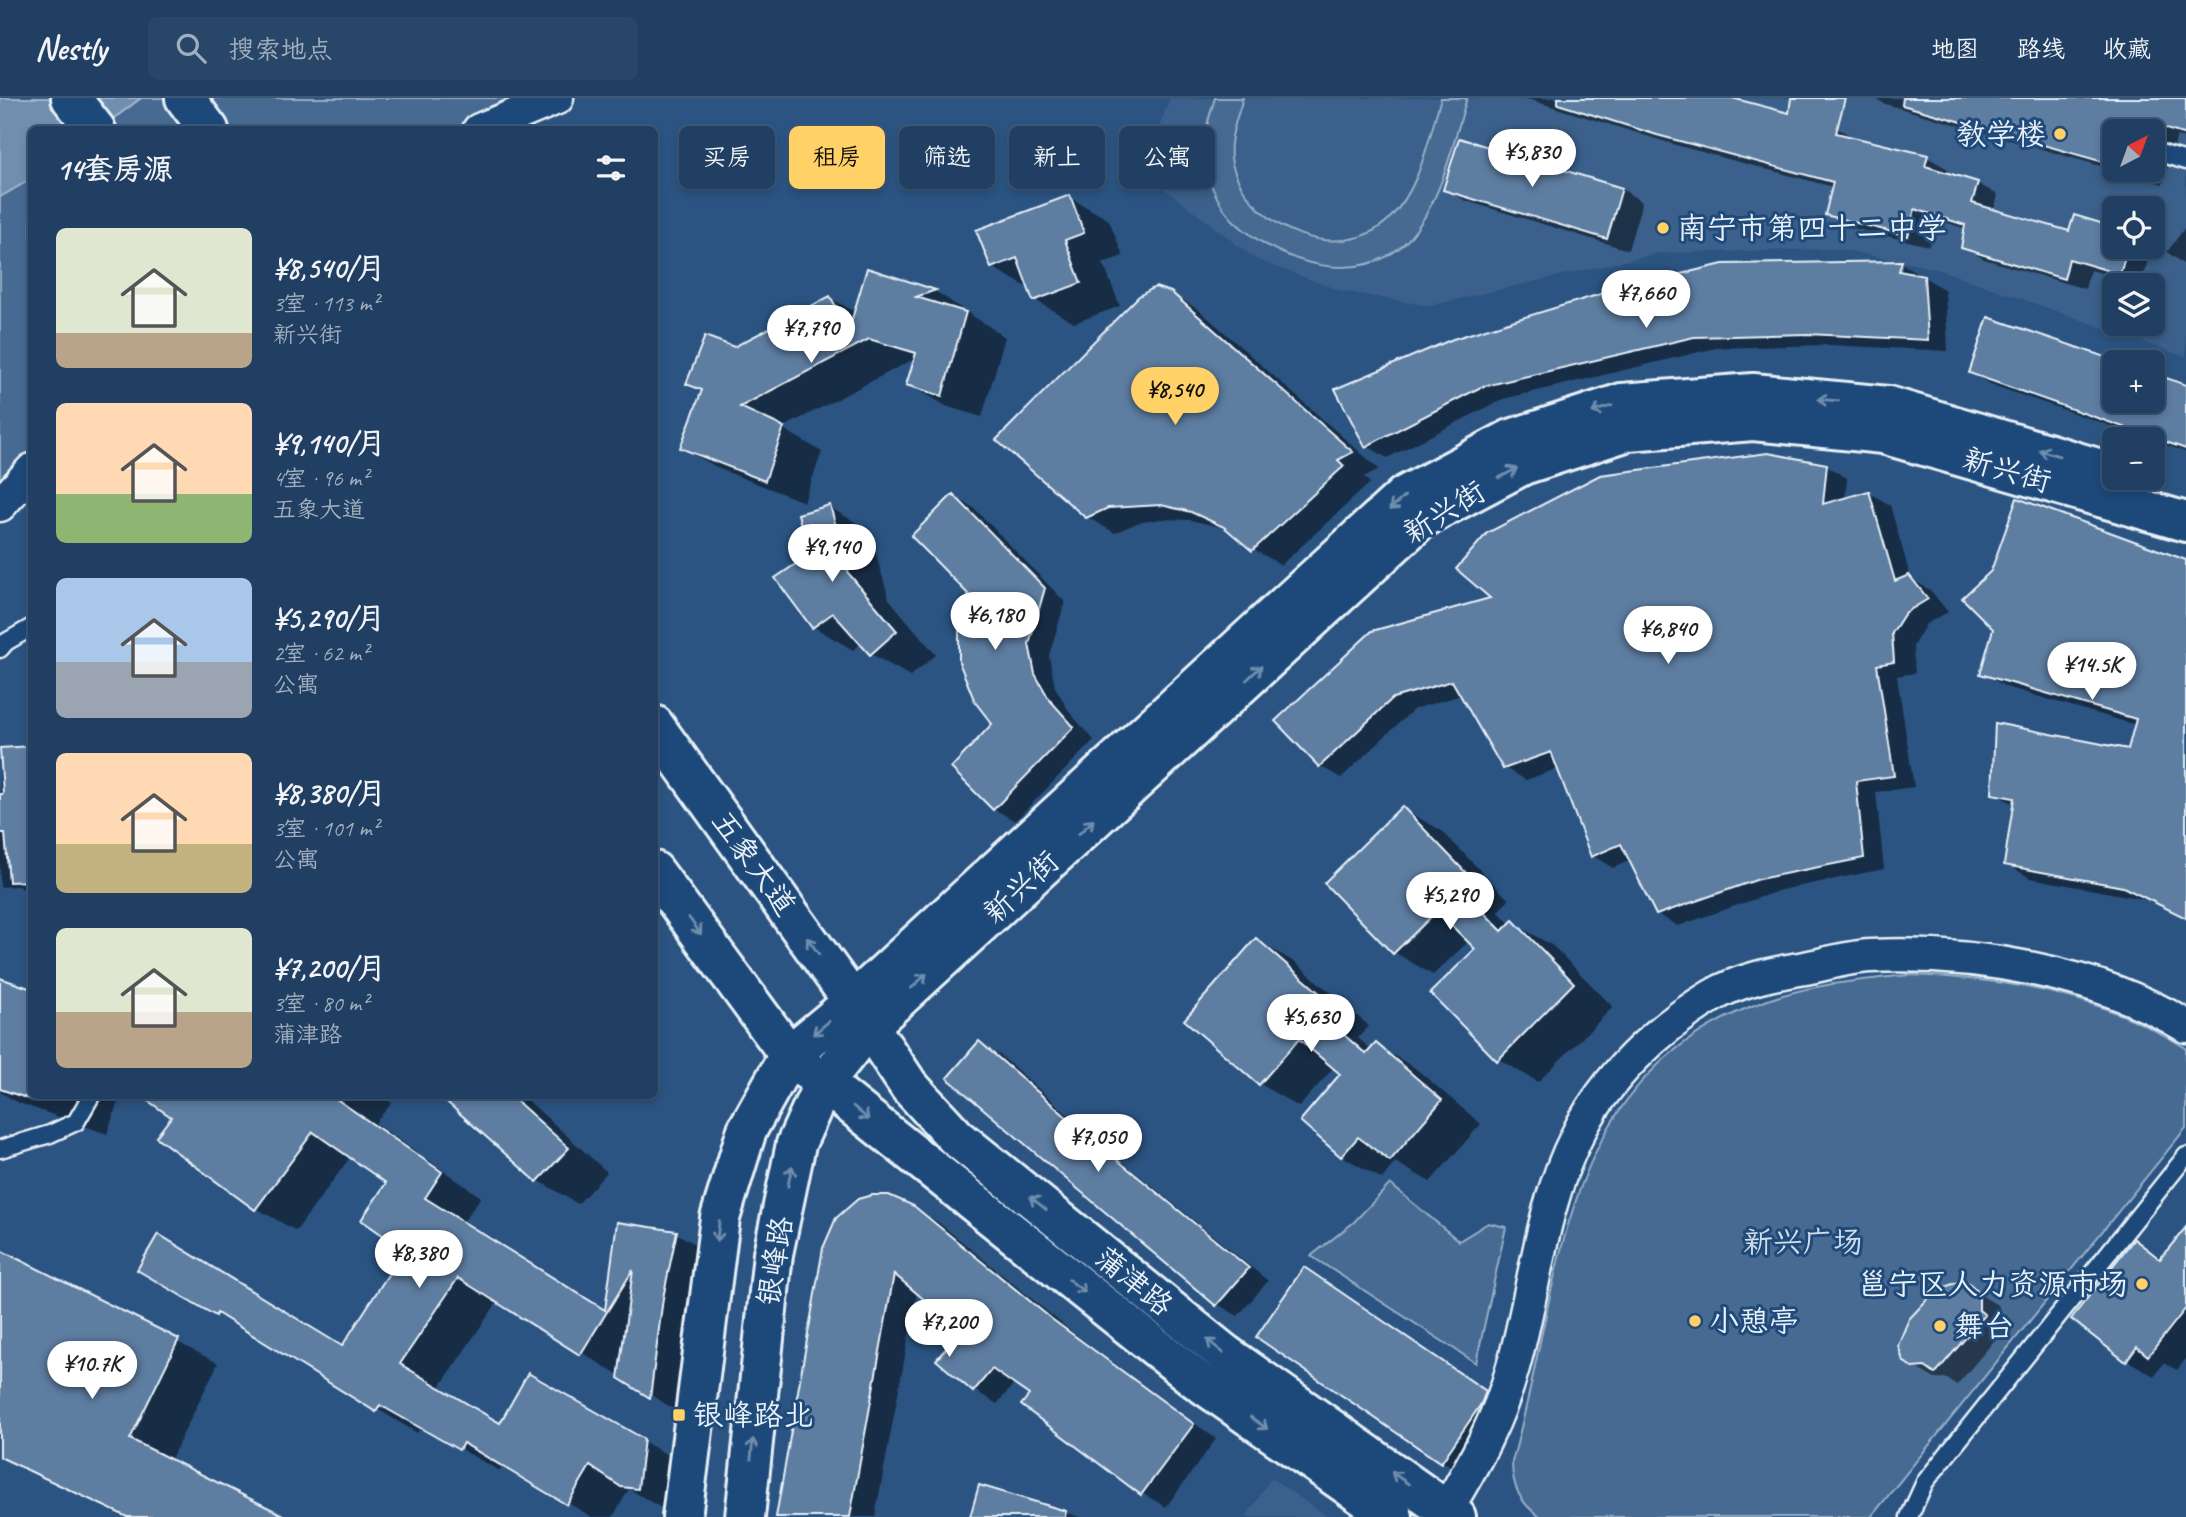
<!DOCTYPE html>
<html lang="zh">
<meta charset="utf-8">
<style>
:root{--surface:#203f62;--page:#284668;--text:#f1f3f6;--muted:#a2afbe;--line:#3d5877;--accent:#ffd166}
body{margin:0;font-family:Caveat,"LXGW WenKai TC",sans-serif;background:var(--page);color:var(--text);height:100vh;display:flex;flex-direction:column;font-size:26px;white-space:nowrap}
*{box-sizing:border-box;margin:0}
p{font-size:23px;color:var(--muted)}
.icon{flex:none;width:38px;height:38px;fill:none;stroke:currentColor;stroke-width:2;stroke-linecap:round;stroke-linejoin:round}
.map{position:relative;flex:1;overflow:hidden}
.sheet{position:absolute;left:28px;top:28px;width:630px;height:973px;display:flex;flex-direction:column;background:var(--surface);border-radius:10px;box-shadow:0 4px 10px #0003,0 0 0 2px var(--line)}
.sheet>*{flex:none}
.hud{position:absolute;left:679px;top:28px;width:665px;height:63px;display:flex;gap:14px}
.needle{width:46px;rotate:41deg}
.buttons{position:absolute;left:2102px;top:21px;display:grid;gap:14px}
.buttons a{display:grid;place-items:center;width:63px;height:63px;border-radius:10px;background:var(--surface);box-shadow:0 4px 10px #0003,0 0 0 2px var(--line);font-size:35px}
.price{position:absolute;translate:-50% -60px;padding:0 16px;border-radius:24px;background:#fff;color:#222;font-size:23px;line-height:46px;filter:drop-shadow(0 2px 4px #0008)}
.price::after{content:'';position:absolute;left:50%;top:42px;width:21px;height:16px;margin-left:-10px;background:inherit;clip-path:polygon(0 0,100% 0,50% 100%)}
.price.active{background:var(--accent);color:#111}
ul{padding:0;list-style:none}
li{display:flex;align-items:center;gap:21px;height:175px;padding:0 28px}
li span{display:grid;place-items:center;flex:none;width:196px;height:140px;border-radius:10px;color:#555}
li>.icon{margin-inline-start:auto}
span .icon{width:84px;height:84px;fill:#fffc;stroke-width:1}
li b{font-size:30px}
h2{display:flex;justify-content:space-between;align-items:center;height:84px;padding:0 28px;font-size:30px}
.tag{padding:0 24px;border-radius:10px;background:var(--surface);box-shadow:0 4px 10px #0003,0 0 0 2px var(--line);font-size:24px;line-height:63px}
.tag.active{background:var(--accent);color:#111}
header{display:flex;align-items:center;gap:42px;box-sizing:border-box;height:98px;padding:0 35px;background:var(--surface);border-bottom:2px solid var(--line)}
header strong{font-size:33px}
nav{display:flex;gap:38px;margin-inline-start:auto;font-size:24px}
.search{width:490px;height:63px;background:var(--page);display:flex;align-items:center;gap:18px;box-sizing:border-box;padding:0 24px;border-radius:10px;color:var(--muted);font-size:26px}
.map>svg:first-child{display:block}
.built{fill:#3a608b;fill-rule:evenodd}
.green{fill:#476b93;stroke:#98aec6;stroke-width:2}
.water{fill:#708ead;stroke:#a0b6cb;stroke-width:2}
.shadow{fill:#0007;fill-rule:evenodd}
.building{fill:#5d7da1;stroke:#e8f1f8;stroke-width:2}
.lines{fill:none;stroke-linecap:round;stroke-linejoin:round}
.lane-casing{stroke:#e8f1f8;stroke-width:21}
.street-casing{stroke:#e8f1f8;stroke-width:37}
.primary-casing{stroke:#e8f1f8;stroke-width:44}
.lane{stroke:#1f4a7a;stroke-width:16}
.street{stroke:#1f4a7a;stroke-width:32}
.primary{stroke:#1f4a7a;stroke-width:38}
.oneway{stroke:#6f8dac}
.poi-dot{fill:#ffd166;stroke:#1f4a7a;stroke-width:2.5}
.labels{text-anchor:middle;stroke-width:6;stroke-linejoin:round;paint-order:stroke}
.poi-label{font-size:30px;fill:#e8f1f8;stroke:#1f4a7a;text-anchor:start}
.street-label{font-size:30px;fill:#e8f1f8;stroke:#1f4a7a}
.park-label{font-size:30px;fill:#d0dde9;stroke:#1f4a7a}
</style>
<header>
<strong>Nestly</strong>
<div class="search"><svg class="icon" aria-label="search" viewBox="0 0 24 24"><circle cx="10" cy="10" r="6"/><path d="M15 15l6 6"/></svg>搜索地点</div>
<nav><a>地图</a><a>路线</a><a>收藏</a></nav>
</header>
<div class="map">
<svg width="2186" height="1419" viewBox="0 0 2186 1419">
<rect width="100%" height="100%" fill="#2b5482"/>
<filter id="ink" filterUnits="userSpaceOnUse"><feTurbulence type="fractalNoise" baseFrequency=".0143" numOctaves="2"/><feDisplacementMap in="SourceGraphic" scale="14" xChannelSelector="R" yChannelSelector="G"/><feConvolveMatrix kernelMatrix="1 2 1 2 8 2 1 2 1" color-interpolation-filters="sRGB"/></filter>
<g filter="url(#ink)">
<g class="built">
<path d="M1170,0H2186V259L1937,171L1839,151L1659,155L1429,208L1341,193L1257,162L1157,85L1150,69L1151,50ZM2114,33H2152V72H2114ZM2114,110H2152V149H2114ZM2114,187H2152V226H2114Z"/>
<path d="M1271,1380L1328,1419H1246Z"/>
</g>
<g class="green">
<path d="M141,0H557L479,31L99,32Z"/>
<path d="M1215,0H1243C1236,24 1225,48 1234,72C1254,132 1340,168 1389,121C1421,90 1428,41 1441,0H1467C1452,48 1442,104 1408,142C1361,192 1279,165 1235,124C1222,112 1211,90 1206,73C1199,50 1208,22 1215,0Z"/>
<path d="M31,81V372L0,407V99Z"/>
<path d="M1909,877C2007,880 2102,897 2186,950V1030L1871,1419H1540C1520,1405 1512,1388 1512,1364C1564,1183 1554,976 1768,902C1812,886 1863,882 1909,877Z"/>
<path d="M1390,1086L1459,1143L1488,1125L1506,1129L1476,1265L1311,1158L1354,1124Z"/>
</g>
<path class="water" d="M0,0H141L99,31L32,32L31,81L0,99Z"/>
<g class="shadow">
<path d="M1524,0H1726L1837,30L1859,42L1927,59L1948,71L1947,76L1977,85L1998,97L1994,113L2071,135L2114,131V149H2152L2141,186L2090,172L2085,191L1984,161L1963,149L1966,131L1935,121L1929,148L1848,129L1827,117L1833,89L1679,48Z"/>
<path d="M1874,0H2186V41L2177,38L2163,86L1885,6ZM2114,33H2152V72H2114Z"/>
<path d="M1460,42L1622,91L1642,104L1628,152L1466,103L1445,91Z"/>
<path d="M1069,99L1109,122L1123,158L1103,165L1120,208L1074,225L1035,202L1030,191L992,169Z"/>
<path d="M2186,128V168L2167,154Z"/>
<path d="M1901,165L1945,192L1948,253L1829,247L1716,250L1503,301L1387,360L1366,347L1337,292Z"/>
<path d="M868,172L935,193L1005,239L982,319L948,309L908,286L915,264L910,263L782,330L822,354L804,404L722,372L682,350L704,294L688,285L735,251L830,200L855,214Z"/>
<path d="M1171,195L1199,212L1379,371L1364,379L1370,385L1281,467L1253,451L1235,435L1220,429L1190,422L1161,421L1137,425L1115,435L1087,419Z"/>
<path d="M1989,221L2115,264L2114,303H2152L2186,289V354L1992,287L1971,275Z"/>
<path d="M1826,368L1847,380L1845,402L1869,395L1890,407L1911,481L1930,492L1948,514L1926,526L1913,548L1915,575L1897,578L1914,689L1876,694L1884,771L1781,792L1678,828L1657,816L1631,762L1613,770L1593,758L1559,670L1526,682L1505,670L1462,597L1414,611L1341,680L1320,668L1493,501Z"/>
<path d="M953,398L974,410L1065,504L1049,558L1055,589L1070,615L1094,642L1015,723L994,711L954,670L994,626Z"/>
<path d="M829,409L869,432L889,501L936,557L910,578L871,556L862,545L853,552L814,529L778,480L811,458Z"/>
<path d="M2186,464V820L2148,802L2030,780L2006,766L2015,707L1994,695L2129,653L2136,627L2006,589L1982,575Z"/>
<path d="M32,650V795L18,788L0,789V670Z"/>
<path d="M1403,711L1442,733L1509,802L1498,813L1511,827L1513,825L1553,848L1613,909L1538,984L1498,961L1477,851L1469,843L1433,877L1394,854Z"/>
<path d="M1256,842L1296,865L1369,928L1358,940L1372,952L1376,947L1415,970L1481,1026L1430,1084L1395,1064L1382,1081L1342,1058L1343,976L1334,969L1299,1009L1260,986Z"/>
<path d="M0,882L32,998H120L107,1036L19,1005L0,994Z"/>
<path d="M979,945L1000,957L1114,1057L1268,1183L1238,1218L1217,1206L950,979Z"/>
<path d="M169,998H238L250,1006L257,998H382L392,1005L375,1025L481,1099L463,1124L607,1214L618,1126L676,1135L716,1158L690,1321L498,1203L439,1290L500,1327L529,1277L683,1366L677,1413L663,1411L629,1391L613,1419H592L503,1367L500,1373L421,1329L417,1335L257,1238L140,1171L343,1249L406,1152L389,1085L351,1058L296,1133L256,1110L173,1019L160,1009Z"/>
<path d="M444,998H523L607,1074L578,1106L539,1083Z"/>
<path d="M913,1110L938,1124L1077,1238L1216,1341L1166,1409L1142,1395L1015,1285L997,1306L974,1292L963,1233L917,1194L875,1419H778Z"/>
<path d="M2186,1132V1261L2177,1272L2164,1265L2154,1278L2127,1262L2135,1144L2163,1160Z"/>
<path d="M0,1153L218,1265L170,1363L283,1419H123L0,1359Z"/>
<path d="M1304,1171L1513,1310L1469,1379L1442,1363Z"/>
<path d="M1961,1185L1999,1208L2000,1226L2005,1230L1957,1287L1945,1280L1935,1281L1914,1269L1903,1236L1926,1202L1936,1193Z"/>
<path d="M980,1389L1080,1419H971Z"/>
</g>
<g class="building">
<path d="M1558,0H1732L1789,15L1791,0H1845L1836,35L1928,57L1925,68L1978,84L1972,105L2069,133L2074,117L2114,129V149H2128L2120,176L2069,161L2064,181L1961,150L1965,127L1915,111L1908,138L1825,117L1833,84L1657,37L1558,6Z"/>
<path d="M1903,0H2186V37L2156,28L2152,39V33H2114V67L1902,7Z"/>
<path d="M1459,40L1622,90L1607,141L1443,92Z"/>
<path d="M1070,97L1084,135L1065,142L1081,185L1033,203L1017,160L991,170L976,132Z"/>
<path d="M1902,163L1899,173L1924,178L1928,242L1807,236L1694,239L1481,289L1365,349L1335,291L1453,241L1617,191L1723,166Z"/>
<path d="M867,170L936,192L916,199L966,214L942,298L906,287L916,255L869,241L740,309L784,329L765,383L680,350L702,292L686,286L705,238L734,249L830,198L849,231Z"/>
<path d="M1155,189L1171,194L1353,354L1338,362L1344,368L1252,453L1224,429L1191,414L1161,407L1108,410L1086,420L996,342L1139,198Z"/>
<path d="M1988,219L2120,264H2114V303H2152V275L2186,287V351L1969,275Z"/>
<path d="M1768,355L1827,366L1823,406L1869,393L1895,483L1909,477L1928,501L1905,515L1892,535L1894,564L1877,567L1894,678L1856,683L1864,760L1759,781L1656,817L1621,746L1591,759L1551,654L1503,671L1452,583L1393,600L1319,669L1275,623L1372,533L1490,500L1456,471L1487,435L1600,377Z"/>
<path d="M953,396L1045,490L1029,546L1035,576L1049,601L1074,629L993,712L951,670L992,626L975,604L959,564V530L970,498L911,438Z"/>
<path d="M2017,400L2186,462V820L2123,789L2004,767L2014,700L1992,696L1995,625L2128,651L2136,621L1980,576L1993,531L1962,500L1991,473Z"/>
<path d="M830,407L849,476L897,533L870,557L833,515L812,530L775,480L809,457L798,416Z"/>
<path d="M32,648V783L9,784L5,735H0V696H3L0,650Z"/>
<path d="M1402,708L1470,779L1459,789L1502,833L1513,822L1574,885L1497,963L1430,895L1475,851L1437,813L1393,856L1324,785Z"/>
<path d="M1256,840L1330,904L1320,916L1366,956L1376,945L1442,1002L1390,1063L1358,1039L1341,1059L1300,1023L1340,976L1299,941L1259,987L1184,922Z"/>
<path d="M0,880L32,891V1002L0,991Z"/>
<path d="M979,943L1093,1042L1249,1170L1216,1208L947,980Z"/>
<path d="M141,998H332L442,1074L425,1100L605,1212L617,1124L677,1133L663,1200L650,1300L618,1280L633,1172L580,1257L458,1180L400,1266L500,1325L528,1275L644,1341L638,1391L621,1389L590,1368L567,1407L463,1345L459,1352L380,1307L376,1314L217,1215L216,1218L137,1172L158,1136L342,1248L404,1152L361,1122L386,1085L313,1034L255,1112L156,1039L171,1019Z"/>
<path d="M440,998H511L569,1050L537,1084Z"/>
<path d="M872,1097H889L914,1108L1053,1222L1194,1326L1141,1397L1021,1307L1029,1297L992,1271L973,1294L936,1262L961,1233L894,1176L850,1419H776L823,1150L836,1120L858,1101Z"/>
<path d="M2186,1129V1210L2148,1258L2137,1249L2126,1264L2071,1221L2134,1141L2160,1161Z"/>
<path d="M0,1152L179,1241L130,1341L287,1419H127L0,1359Z"/>
<path d="M1304,1169L1486,1293L1481,1306L1441,1365L1256,1239Z"/>
<path d="M1961,1183L1969,1185L1979,1195V1212L1985,1217L1935,1276L1925,1269L1913,1270L1903,1263L1898,1247L1909,1221L1936,1192Z"/>
<path d="M979,1387L1066,1413L1065,1419H970Z"/>
</g>
<g class="lines">
<g class="lane-casing">
<g id="lane">
<path d="M2160,55L2186,63"/>
<path d="M0,551L6,544L32,529"/>
<path d="M0,1051L50,1036L76,1024L91,998"/>
<path d="M1909,1419L1925,1384L2186,1058"/>
</g>
</g>
<g class="street-casing">
<g id="street">
<path d="M479,32L557,0"/>
<path d="M0,407L32,372"/>
<path d="M1446,1412C1474,1366 1499,1321 1513,1269C1535,1192 1540,1111 1577,1038C1605,980 1657,931 1712,898C1738,882 1775,875 1805,870C1826,866 1849,859 1870,858C1973,853 2097,874 2186,928"/>
</g>
</g>
<g class="primary-casing">
<g id="primary">
<path d="M71,0L96,32"/>
<path d="M185,0L209,32"/>
<path d="M654,627L853,904L909,988L956,1039L1225,1256L1456,1419"/>
<path d="M654,773L789,957L1197,1282L1393,1419"/>
<path d="M682,1419L720,1120L747,1032L789,957L853,904L1404,398L1511,341L1622,305L1753,295L1888,308L2114,375"/>
<path d="M745,1419L773,1156L796,1046L824,984L868,929L1421,421L1523,367L1628,333L1753,323L1883,336L2186,424"/>
</g>
</g>
<use href="#lane" class="lane"/>
<use href="#street" class="street"/>
<use href="#primary" class="primary"/>
</g>
<defs><path id="oneway-shaft" d="M-6 0H5M1.5-3L5.5 0L1.5 3" fill="none" stroke-width="1.6" stroke-linecap="round" stroke-linejoin="round" transform="scale(1.75)"/></defs>
<g class="oneway">
<use href="#oneway-shaft" transform="translate(1828 302) rotate(-175)"/>
<use href="#oneway-shaft" transform="translate(1602 311) rotate(162)"/>
<use href="#oneway-shaft" transform="translate(2049 355) rotate(-164)"/>
<use href="#oneway-shaft" transform="translate(1508 375) rotate(-28)"/>
<use href="#oneway-shaft" transform="translate(1397 405) rotate(138)"/>
<use href="#oneway-shaft" transform="translate(1254 575) rotate(-43)"/>
<use href="#oneway-shaft" transform="translate(1086 729) rotate(-43)"/>
<use href="#oneway-shaft" transform="translate(695 828) rotate(54)"/>
<use href="#oneway-shaft" transform="translate(813 848) rotate(-126)"/>
<use href="#oneway-shaft" transform="translate(919 883) rotate(-43)"/>
<use href="#oneway-shaft" transform="translate(821 930) rotate(140)"/>
<use href="#oneway-shaft" transform="translate(861 1015) rotate(41)"/>
<use href="#oneway-shaft" transform="translate(790 1078) rotate(-78)"/>
<use href="#oneway-shaft" transform="translate(1038 1105) rotate(-141)"/>
<use href="#oneway-shaft" transform="translate(718 1133) rotate(97)"/>
<use href="#oneway-shaft" transform="translate(1077 1188) rotate(38)"/>
<use href="#oneway-shaft" transform="translate(1215 1248) rotate(-141)"/>
<use href="#oneway-shaft" transform="translate(1259 1325) rotate(35)"/>
<use href="#oneway-shaft" transform="translate(752 1351) rotate(-84)"/>
<use href="#oneway-shaft" transform="translate(1400 1380) rotate(-145)"/>
</g>
</g>
<g class="poi-dot">
<circle cx="2060" cy="36" r="7"/>
<circle cx="1663" cy="130" r="7"/>
<circle cx="2142" cy="1186" r="7"/>
<circle cx="1695" cy="1223" r="7"/>
<circle cx="1940" cy="1228" r="7"/>
<rect x="672" y="1310" width="14" height="14" rx="3.5"/>
</g>
<g class="labels">
<g class="poi-label">
<text x="2046" y="46" text-anchor="end">教学楼</text>
<text x="1677" y="140">南宁市第四十二中学</text>
<text x="2128" y="1196" text-anchor="end">邕宁区人力资源市场</text>
<text x="1709" y="1233">小憩亭</text>
<text x="1954" y="1238">舞台</text>
<text x="693" y="1327">银峰路北</text>
</g>
<g class="street-label">
<text transform="translate(2007 372) rotate(16)" y="10">新兴街</text>
<text transform="translate(1444 414) rotate(-32)" y="10">新兴街</text>
<text transform="translate(754 765) rotate(54)" y="10">五象大道</text>
<text transform="translate(1021 789) rotate(-43)" y="10">新兴街</text>
<text transform="translate(775 1163) rotate(-81)" y="10">银峰路</text>
<text transform="translate(1134 1183) rotate(39)" y="10">蒲津路</text>
</g>
<g class="park-label">
<text x="1803" y="1154">新兴广场</text>
</g>
</g>
</svg>
<div class="buttons">
<a><svg class="needle" viewBox="-14 -14 28 28"><path d="M0-13l5 13h-10z" fill="#e53935"/><path d="M0 13l5-13h-10z" fill="#a2afbe"/></svg></a>
<a><svg class="icon" aria-label="locate" viewBox="0 0 24 24"><circle cx="12" cy="12" r="6"/><path d="M12 2v4M12 18v4M2 12h4M18 12h4"/></svg></a>
<a><svg class="icon" aria-label="layers" viewBox="0 0 24 24"><path d="M12 4l9 5-9 5-9-5zM3 14l9 5 9-5"/></svg></a>
<a>+</a>
<a>−</a>
</div>
<b class="price" style="left:1532px;top:91px">¥5,830</b>
<b class="price" style="left:1646px;top:232px">¥7,660</b>
<b class="price" style="left:811px;top:267px">¥7,790</b>
<b class="price active" style="left:1175px;top:329px">¥8,540</b>
<b class="price" style="left:832px;top:486px">¥9,140</b>
<b class="price" style="left:995px;top:554px">¥6,180</b>
<b class="price" style="left:1668px;top:568px">¥6,840</b>
<b class="price" style="left:2092px;top:604px">¥14.5K</b>
<b class="price" style="left:1450px;top:834px">¥5,290</b>
<b class="price" style="left:1311px;top:956px">¥5,630</b>
<b class="price" style="left:1098px;top:1076px">¥7,050</b>
<b class="price" style="left:419px;top:1192px">¥8,380</b>
<b class="price" style="left:949px;top:1261px">¥7,200</b>
<b class="price" style="left:92px;top:1303px">¥10.7K</b>
<div class="hud">
<a class="tag">买房</a>
<a class="tag active">租房</a>
<a class="tag">筛选</a>
<a class="tag">新上</a>
<a class="tag">公寓</a>
</div>
<section class="sheet">
<h2>14套房源<svg class="icon" aria-label="filters" viewBox="0 0 24 24"><path d="M4 7h16M4 17h16"/><circle cx="9" cy="7" r="2"/><circle cx="15" cy="17" r="2"/></svg></h2>
<ul>
<li><span style="background:linear-gradient(#dfe7d0 75%,#b9a48a 0)"><svg class="icon" aria-label="home" viewBox="0 0 24 24"><path d="M3 11l9-7 9 7M6 9v11h12V9"/></svg></span><div><b>¥8,540/月</b><p>3室 · 113 m²</p><p>新兴街</p></div></li>
<li><span style="background:linear-gradient(#ffd9b3 65%,#8fb573 0)"><svg class="icon" aria-label="home" viewBox="0 0 24 24"><path d="M3 11l9-7 9 7M6 9v11h12V9"/></svg></span><div><b>¥9,140/月</b><p>4室 · 96 m²</p><p>五象大道</p></div></li>
<li><span style="background:linear-gradient(#a9c7e8 60%,#9aa5b1 0)"><svg class="icon" aria-label="home" viewBox="0 0 24 24"><path d="M3 11l9-7 9 7M6 9v11h12V9"/></svg></span><div><b>¥5,290/月</b><p>2室 · 62 m²</p><p>公寓</p></div></li>
<li><span style="background:linear-gradient(#ffd9b3 65%,#c2b280 0)"><svg class="icon" aria-label="home" viewBox="0 0 24 24"><path d="M3 11l9-7 9 7M6 9v11h12V9"/></svg></span><div><b>¥8,380/月</b><p>3室 · 101 m²</p><p>公寓</p></div></li>
<li><span style="background:linear-gradient(#dfe7d0 60%,#b9a48a 0)"><svg class="icon" aria-label="home" viewBox="0 0 24 24"><path d="M3 11l9-7 9 7M6 9v11h12V9"/></svg></span><div><b>¥7,200/月</b><p>3室 · 80 m²</p><p>蒲津路</p></div></li>
</ul>
</section>
</div>
